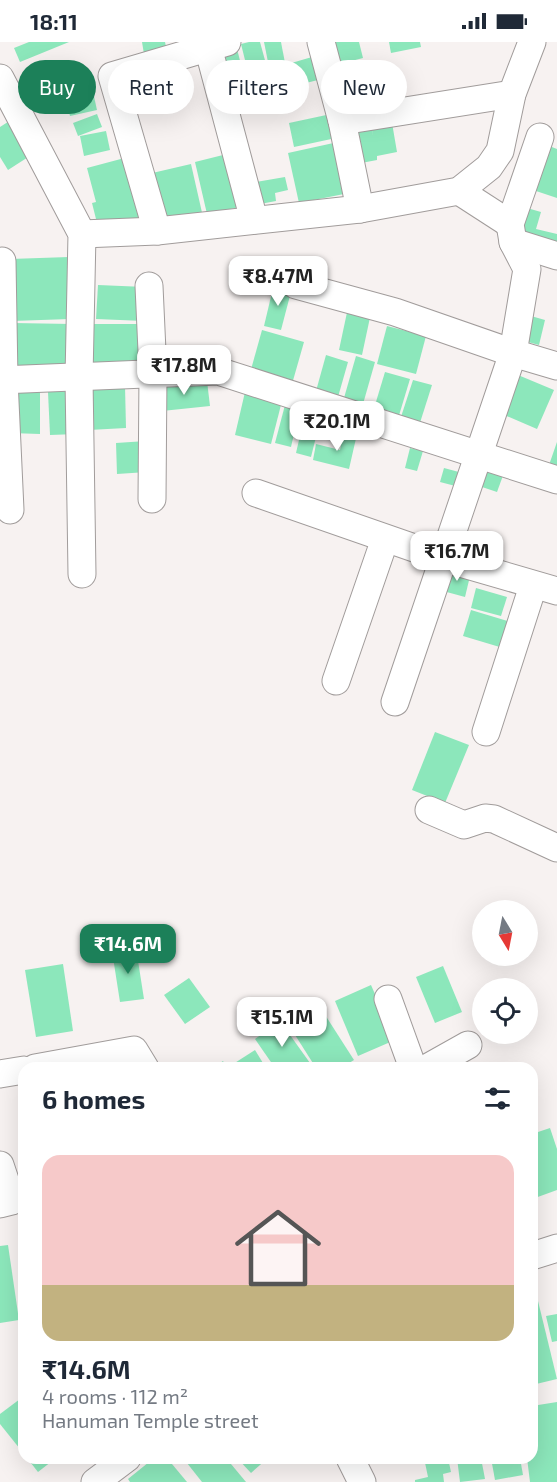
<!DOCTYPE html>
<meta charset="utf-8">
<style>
:root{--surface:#fff;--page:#f2f2f3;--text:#1f2937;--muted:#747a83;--line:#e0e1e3;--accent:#1c8059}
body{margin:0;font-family:"Exo 2",sans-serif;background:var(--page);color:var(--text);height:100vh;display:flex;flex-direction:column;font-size:22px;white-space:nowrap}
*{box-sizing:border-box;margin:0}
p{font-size:20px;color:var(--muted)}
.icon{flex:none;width:33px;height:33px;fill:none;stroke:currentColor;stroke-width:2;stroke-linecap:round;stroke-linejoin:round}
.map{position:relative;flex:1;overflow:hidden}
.panel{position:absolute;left:18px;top:1020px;width:520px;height:402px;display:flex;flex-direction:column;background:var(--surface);border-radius:18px;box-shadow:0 6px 24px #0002}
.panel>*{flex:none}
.banner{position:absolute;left:18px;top:18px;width:522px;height:54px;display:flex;gap:12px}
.needle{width:39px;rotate:170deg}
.tools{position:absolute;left:472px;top:858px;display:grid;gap:12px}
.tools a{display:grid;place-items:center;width:66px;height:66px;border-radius:50%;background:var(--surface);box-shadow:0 6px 24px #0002;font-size:30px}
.price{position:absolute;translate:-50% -51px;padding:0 14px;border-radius:12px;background:#fff;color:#222;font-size:20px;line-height:39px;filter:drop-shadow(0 2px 3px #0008)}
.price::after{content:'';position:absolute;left:50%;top:36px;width:18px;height:14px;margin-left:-9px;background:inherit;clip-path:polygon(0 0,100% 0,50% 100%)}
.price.active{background:var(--accent);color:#fff}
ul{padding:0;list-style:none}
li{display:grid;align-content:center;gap:12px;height:318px;padding:0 24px}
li+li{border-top:2px solid var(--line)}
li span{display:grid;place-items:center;height:186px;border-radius:18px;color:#555}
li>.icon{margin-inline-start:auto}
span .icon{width:108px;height:108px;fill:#fffc;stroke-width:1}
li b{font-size:26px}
h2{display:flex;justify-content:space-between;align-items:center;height:72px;padding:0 24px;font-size:26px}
.tag{padding:0 21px;border-radius:27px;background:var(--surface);box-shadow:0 6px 24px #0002;font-size:21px;line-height:54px}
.tag.active{background:var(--accent);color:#fff}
.status{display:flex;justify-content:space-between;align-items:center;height:42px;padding:0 30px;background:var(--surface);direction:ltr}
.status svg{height:16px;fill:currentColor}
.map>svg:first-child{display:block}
.building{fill:#8ce7bb}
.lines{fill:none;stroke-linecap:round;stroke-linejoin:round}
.minor-casing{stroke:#a19c9b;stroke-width:29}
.minor{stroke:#fff;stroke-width:27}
</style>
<div class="status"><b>18:11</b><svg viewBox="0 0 49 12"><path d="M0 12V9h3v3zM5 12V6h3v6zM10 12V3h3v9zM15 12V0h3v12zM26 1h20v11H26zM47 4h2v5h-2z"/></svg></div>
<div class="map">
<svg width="557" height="1440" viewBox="0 0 557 1440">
<rect width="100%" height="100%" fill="#f7f2f1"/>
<g class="building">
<path d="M29,0H69L20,20L14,6Z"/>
<path d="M142,0H165L168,13L145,18Z"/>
<path d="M249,0H260L269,33L250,38L241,2Z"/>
<path d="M264,0H281L289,42L273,45Z"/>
<path d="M326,0H359L363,16L332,24Z"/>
<path d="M389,0H420L421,5L391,11Z"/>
<path d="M237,7L246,42L228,47L219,12Z"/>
<path d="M312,15L318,38L294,44L288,22Z"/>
<path d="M275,48L277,60L245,66L243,54Z"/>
<path d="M93,50L97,68L70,74L66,57Z"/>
<path d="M97,72L102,85L78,94L73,81Z"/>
<path d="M331,72L336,96L294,105L289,81Z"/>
<path d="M391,75L397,110L377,114V118L356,122L348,84L370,80L373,94L370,78Z"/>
<path d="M14,76L36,110L8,128L0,115V85Z"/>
<path d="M106,89L110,108L84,114L80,94Z"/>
<path d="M338,100L349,151L299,161L288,111Z"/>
<path d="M544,102L557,107V156L530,147Z"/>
<path d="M231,111L244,164L207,172L195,120Z"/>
<path d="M132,114L143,183L97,181L92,161L96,160L87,126Z"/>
<path d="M191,122L203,175L160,185L148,132Z"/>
<path d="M285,135L288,148L275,151L276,159L260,162L256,140Z"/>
<path d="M527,166L541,170L536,187L557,192V207L519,196Z"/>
<path d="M69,215L70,277L12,279L10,217Z"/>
<path d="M274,242L292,246L281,288L264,284Z"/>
<path d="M98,243L145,245L144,279L96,277Z"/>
<path d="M349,261L372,266L362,313L339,308Z"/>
<path d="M524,272L545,278L539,303L517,297Z"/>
<path d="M13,281L72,282L71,324L12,323Z"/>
<rect x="87" y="282" width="55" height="38"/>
<path d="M387,284L426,294L416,332L377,322Z"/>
<path d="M262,288L304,300L292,342L250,331Z"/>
<path d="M326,313L348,320L338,355L316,349Z"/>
<path d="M356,314L375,320L363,362L344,356Z"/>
<path d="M385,330L410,337L397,380L372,373Z"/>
<path d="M518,333L554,348L537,387L502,372Z"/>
<path d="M413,338L432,343L418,387L399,381Z"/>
<path d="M207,339L210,364L162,369L159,344Z"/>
<path d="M125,344L126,386L89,388L87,345Z"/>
<path d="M10,345H40V392L10,391Z"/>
<path d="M75,349L77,392L50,393L48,350Z"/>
<path d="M245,350L282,359L271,402L235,393Z"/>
<path d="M285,363L300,366L291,405L275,401Z"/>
<path d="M305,372L321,375L311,415L296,411Z"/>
<path d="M344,389L357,392L349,427L313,418L316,402L340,408Z"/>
<path d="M146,399L147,430L117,432L116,401Z"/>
<path d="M557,400V426L549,423Z"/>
<path d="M410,406L423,409L417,429L405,426Z"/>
<path d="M487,422L505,428L497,450L479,444Z"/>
<path d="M444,426L470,433L467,447L440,440Z"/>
<path d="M449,524L471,530L465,555L443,549Z"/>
<path d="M476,546L507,555L501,574L471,566Z"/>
<path d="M471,568L511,580L503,606L463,594Z"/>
<path d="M435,690L469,703L445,761L412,748Z"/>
<path d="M136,906L144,957L120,960L112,909Z"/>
<path d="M63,922L73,989L36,995L25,928Z"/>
<path d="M443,924L462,970L435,981L416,935Z"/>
<path d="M189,936L210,965L185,982L164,953Z"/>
<path d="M371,943L395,998L358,1014L335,959Z"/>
<path d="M320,965L354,1018L341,1026H316L290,985Z"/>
<path d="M280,979L310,1021L302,1026H275L255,997Z"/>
<path d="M255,1008L266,1026H231L230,1024Z"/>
<path d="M223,1019L227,1026H213Z"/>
<path d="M513,1020L515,1026H490V1025Z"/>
<path d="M550,1086L557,1107V1148L535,1156L532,1150V1092Z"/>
<path d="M8,1203L19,1278L0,1281V1204Z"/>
<path d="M538,1259L557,1337L532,1343V1260Z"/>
<path d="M557,1272V1299L552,1300L546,1274Z"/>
<path d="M24,1354V1412L0,1382V1372Z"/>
<path d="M557,1360V1440H530L527,1416H532V1364Z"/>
<path d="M27,1416H56L38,1430Z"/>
<path d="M154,1416H167L187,1440H130L128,1437Z"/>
<path d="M183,1416H226L246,1440H202Z"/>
<path d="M237,1416H268L251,1431Z"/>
<path d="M424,1416H448L451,1430L443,1432L444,1440H415V1438L428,1435Z"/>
<path d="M457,1416H481L485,1437L460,1440Z"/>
<path d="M491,1416H520L523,1433L495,1438Z"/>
</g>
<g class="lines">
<g class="minor-casing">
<g id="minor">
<path d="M321,0L342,79L360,167"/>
<path d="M208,5L254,178"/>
<path d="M0,36L82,192L79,336L82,532"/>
<path d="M342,79L512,52"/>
<path d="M459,149L510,182"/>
<path d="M157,189L112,34L227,0"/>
<path d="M82,192L157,189L360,167L459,149L489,125L500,109L512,52L532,0"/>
<path d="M513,200L557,214"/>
<path d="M2,219L4,338L10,468"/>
<path d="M296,243L395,270L513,311L557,324"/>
<path d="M149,244L153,331L152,457"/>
<path d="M0,338L218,329L557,438"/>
<path d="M256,451L443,516L557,549"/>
<path d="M336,639L385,497"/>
<path d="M395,660L513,311L527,227L513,200L510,182L540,95"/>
<path d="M486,690L533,544"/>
<path d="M429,768L464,783L485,776L494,777L557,806"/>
<path d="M388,957L413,1026"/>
<path d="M35,1026L134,1008L145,1026"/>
<path d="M427,1026L468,1003"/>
<path d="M0,1032L24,1028"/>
<path d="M0,1123L12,1159L0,1162"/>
<path d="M532,1214L557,1206"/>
<path d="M350,1416L362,1440"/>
<path d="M95,1440L127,1416"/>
</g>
</g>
<use href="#minor" class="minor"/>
</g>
</svg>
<div class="tools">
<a><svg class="needle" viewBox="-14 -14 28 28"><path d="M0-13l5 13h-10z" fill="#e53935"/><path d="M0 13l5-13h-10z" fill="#747a83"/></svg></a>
<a><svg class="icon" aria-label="locate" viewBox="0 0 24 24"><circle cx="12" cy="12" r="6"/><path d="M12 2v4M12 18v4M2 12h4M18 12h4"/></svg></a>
</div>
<b class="price" style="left:278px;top:265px">₹8.47M</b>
<b class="price" style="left:184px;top:354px">₹17.8M</b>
<b class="price" style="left:337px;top:410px">₹20.1M</b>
<b class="price" style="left:457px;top:540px">₹16.7M</b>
<b class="price active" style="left:128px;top:933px">₹14.6M</b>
<b class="price" style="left:282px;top:1006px">₹15.1M</b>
<div class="banner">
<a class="tag active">Buy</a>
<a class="tag">Rent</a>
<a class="tag">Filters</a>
<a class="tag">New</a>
</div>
<section class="panel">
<h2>6 homes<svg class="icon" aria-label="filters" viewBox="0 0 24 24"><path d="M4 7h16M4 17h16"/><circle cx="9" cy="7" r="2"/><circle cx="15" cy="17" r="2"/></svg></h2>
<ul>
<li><span style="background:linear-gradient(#f6c9c9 70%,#c2b280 0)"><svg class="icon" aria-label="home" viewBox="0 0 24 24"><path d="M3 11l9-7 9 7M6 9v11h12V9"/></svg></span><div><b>₹14.6M</b><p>4 rooms · 112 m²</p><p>Hanuman Temple street</p></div></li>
</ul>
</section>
</div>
